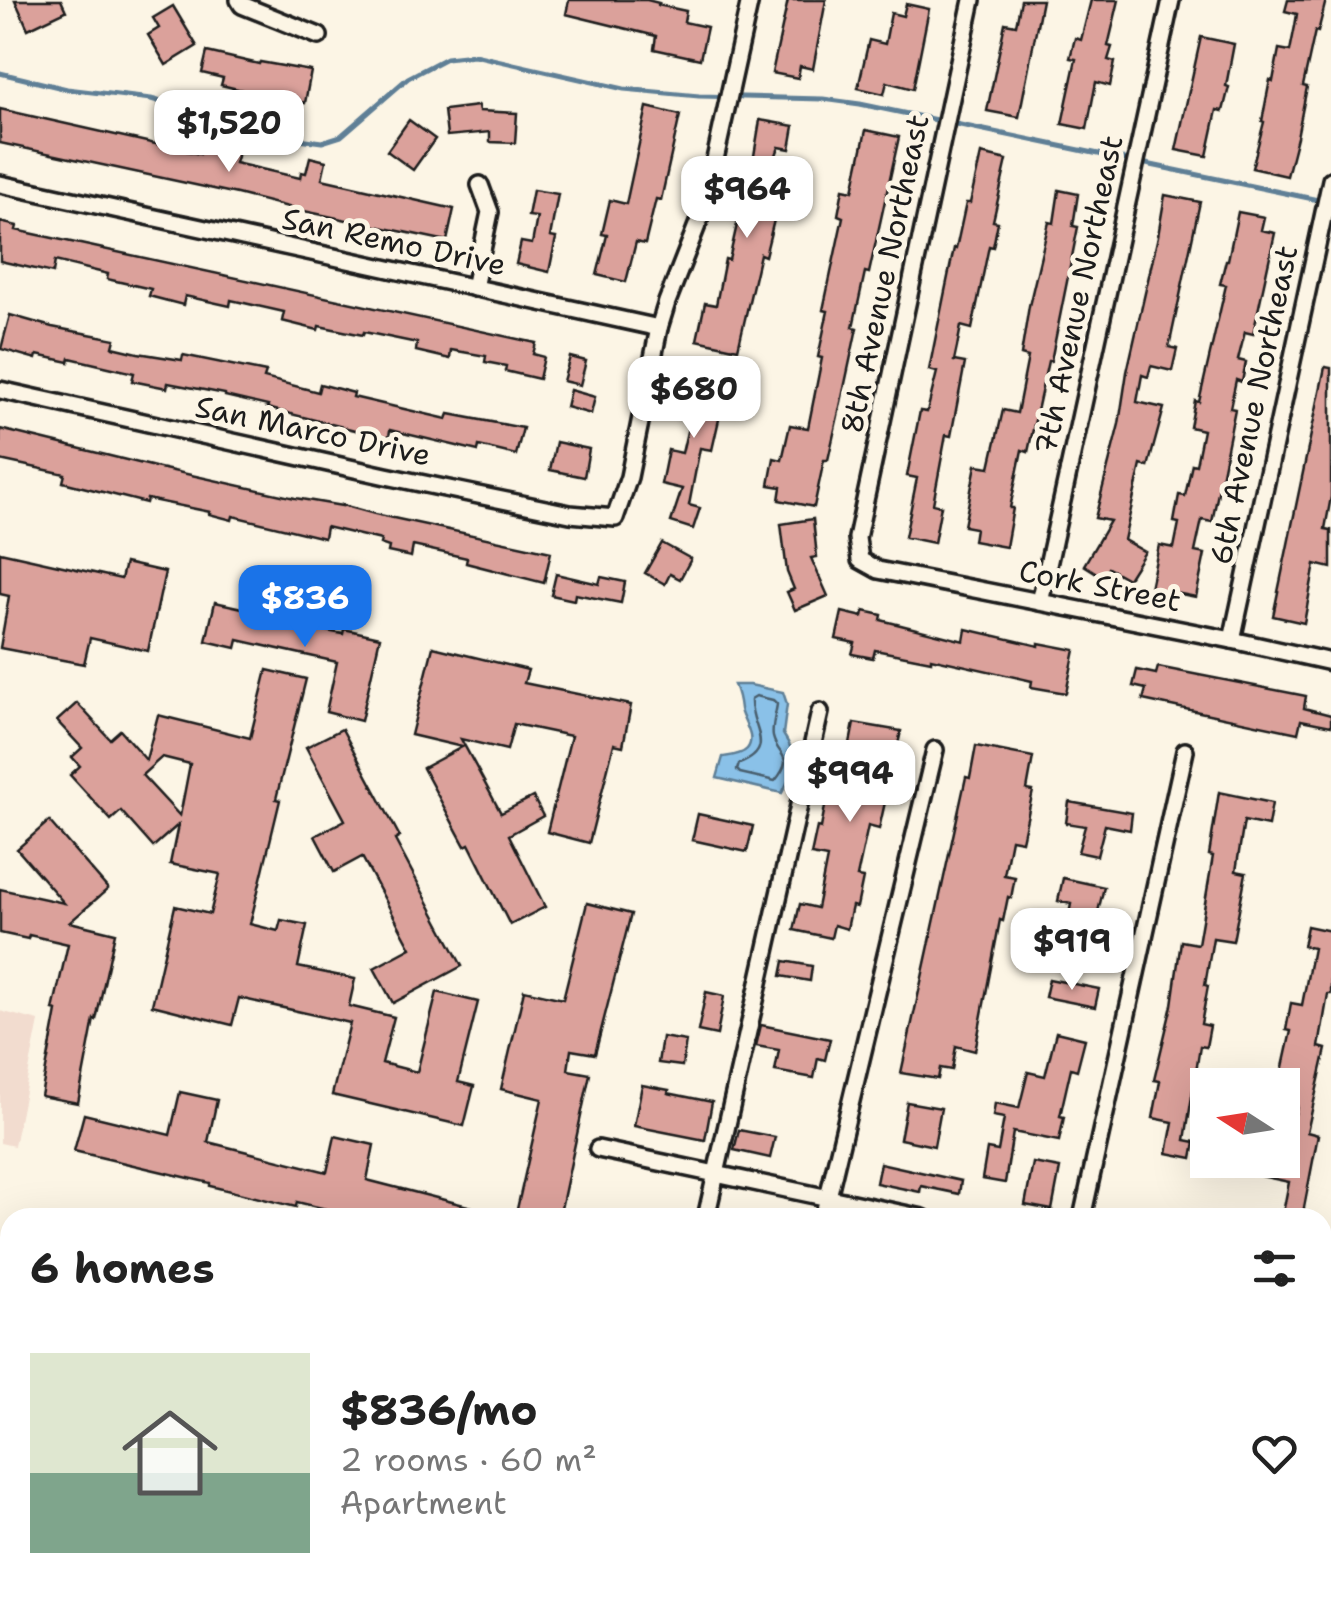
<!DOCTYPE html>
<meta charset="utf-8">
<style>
:root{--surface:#fff;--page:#f2f2f2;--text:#222;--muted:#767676;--accent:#1a73e8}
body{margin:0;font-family:"Shantell Sans",sans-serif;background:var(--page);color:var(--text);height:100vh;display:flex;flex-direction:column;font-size:38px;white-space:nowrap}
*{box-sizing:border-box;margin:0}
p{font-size:32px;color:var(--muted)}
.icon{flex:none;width:55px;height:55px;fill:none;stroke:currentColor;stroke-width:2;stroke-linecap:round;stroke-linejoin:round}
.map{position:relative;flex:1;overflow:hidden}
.panel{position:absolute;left:0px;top:1208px;width:1332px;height:392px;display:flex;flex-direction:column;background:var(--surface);border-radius:30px 30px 0 0;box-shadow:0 10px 40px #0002}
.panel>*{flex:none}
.needle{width:65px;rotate:282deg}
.controls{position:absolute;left:1190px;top:1068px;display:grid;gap:20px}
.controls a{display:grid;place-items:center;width:110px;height:110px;border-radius:0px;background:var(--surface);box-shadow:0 10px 40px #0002;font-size:50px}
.price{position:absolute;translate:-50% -85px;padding:0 22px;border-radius:20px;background:#fff;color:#222;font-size:32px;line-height:65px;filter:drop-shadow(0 2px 5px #0008)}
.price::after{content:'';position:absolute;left:50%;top:60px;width:30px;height:22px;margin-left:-15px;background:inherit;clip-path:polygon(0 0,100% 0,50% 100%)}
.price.on{background:var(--accent);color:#fff}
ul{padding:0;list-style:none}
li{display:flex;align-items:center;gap:30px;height:250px;padding:0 30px}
li span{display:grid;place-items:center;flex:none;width:280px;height:200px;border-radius:0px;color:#555}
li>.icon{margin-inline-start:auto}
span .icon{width:120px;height:120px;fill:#fffc;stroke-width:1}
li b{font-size:42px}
h2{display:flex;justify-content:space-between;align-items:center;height:120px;padding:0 30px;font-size:42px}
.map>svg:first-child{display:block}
.built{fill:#f2dccf}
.water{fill:#8ac1e8;stroke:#5e7f96;stroke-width:2.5}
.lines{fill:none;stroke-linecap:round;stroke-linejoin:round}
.shore{stroke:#485e6e;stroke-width:2.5}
.stream{stroke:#5e7f96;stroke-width:5}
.building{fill:#dba19b;stroke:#1c1c1c;stroke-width:2.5;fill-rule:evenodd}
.minor-casing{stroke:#1c1c1c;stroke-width:22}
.minor{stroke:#fcf5e5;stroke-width:15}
.labels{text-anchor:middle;stroke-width:10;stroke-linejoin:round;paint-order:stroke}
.street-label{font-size:30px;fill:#1c1c1c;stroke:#fcf5e5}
</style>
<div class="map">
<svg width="1331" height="1598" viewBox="0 0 1331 1598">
<rect width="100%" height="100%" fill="#fcf5e5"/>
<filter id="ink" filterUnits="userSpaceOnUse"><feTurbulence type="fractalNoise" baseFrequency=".01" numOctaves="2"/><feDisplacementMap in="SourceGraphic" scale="20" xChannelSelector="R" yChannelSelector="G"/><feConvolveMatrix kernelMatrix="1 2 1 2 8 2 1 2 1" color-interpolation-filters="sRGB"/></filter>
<g filter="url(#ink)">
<path class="built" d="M0,1011L39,1021L14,1146L0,1143Z"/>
<path class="water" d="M734,685H750L783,692L787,704L783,734C801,762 796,765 782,793L717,778L723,757C730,756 742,755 747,749C757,737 742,721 740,709C739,699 738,694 734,685Z"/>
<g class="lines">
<path class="shore" d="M756,696L773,700L777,704C776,713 771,728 773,737C778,758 796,755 775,781L740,773L737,770L739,764C779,749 749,726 751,699Z"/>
<path class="stream" d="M0,73L67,89L151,99L291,138L322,142L341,136L408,78L446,58L474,55L624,89L699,96L823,99L860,104L1323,201"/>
</g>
<g class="building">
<path d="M15,0H61L66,11L28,29Z"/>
<path d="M569,0H647L659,3L658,5L686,11L684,22L707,27L700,59L654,49L656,36L566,14Z"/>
<path d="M788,0H826L813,69L800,66L798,78L772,73Z"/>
<path d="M1021,0H1042L1019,117L987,111L1005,23L1016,25Z"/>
<path d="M1091,0H1119L1108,46L1112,47L1108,60L1115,62L1110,86L1096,82L1087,129L1062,124L1076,59L1070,58L1075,38L1081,40Z"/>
<path d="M1288,0H1326L1318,32L1315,31L1303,86L1307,87L1297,137L1287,176L1252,168L1264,122L1262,121L1270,80L1273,81L1279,49L1290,51L1295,26L1297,14L1285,11Z"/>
<path d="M906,4L929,9L913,89L887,82L884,94L858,88L869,40L885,44L891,13L903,16Z"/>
<path d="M173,6L197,46L166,65L148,35L159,28L153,18Z"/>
<path d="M1201,37L1234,44L1226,86L1229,87L1223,111L1217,110L1207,156L1176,150Z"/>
<path d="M207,52L259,64L260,62L311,71L305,103L293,101L291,111L265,107L267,96L221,85L223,78L202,73Z"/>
<path d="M478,106L479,111L517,113L515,143L490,142V132L447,136L444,110Z"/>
<path d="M647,107L680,115L661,200L656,199L645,244L636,242L626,282L597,275L607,235L602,234L610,200L626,204Z"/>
<path d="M0,109L200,154L202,145L238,153L235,163L300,178L301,172L306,173L310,157L326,161L322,179L454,209L447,241L304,211L237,194L0,143Z"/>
<path d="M409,120L435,139L413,170L387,151Z"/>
<path d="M760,120L794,126L790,149L779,147L775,158L770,183L782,185L777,208L765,256L760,254L738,349L697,340L705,303L716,305L725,259L729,260L750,167L752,168Z"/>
<path d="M866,130L899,137L869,273L865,272L853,327L857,328L840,407L828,460H824L814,507L779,500L781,487L769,485L774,458L782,460L790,425L808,428L822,358L818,357L828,311L823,310L843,217L838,215L843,189L853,191Z"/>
<path d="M981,154L1007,160L993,221L998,222L993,247L989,246L972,329L961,326L957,347L954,361L965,363L951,436L946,435L933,504L941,506L934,543L905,537L917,478L907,476L920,411L927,412L937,372L929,370L944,296L954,248L956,249L966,203H970Z"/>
<path d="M533,190L558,194L550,237L556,238L549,272L516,264L521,242L532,244L537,217L528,216Z"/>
<path d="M1059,190L1078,194L1073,226L1078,227L1051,361H1048L1028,452L1022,450L1010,508H1013L1006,547L973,541L975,528L964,526L976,465L990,467L1003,410L1017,413L1028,357L1021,355L1029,306L1049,222L1054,223Z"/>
<path d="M1165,195L1200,202L1169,347L1177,349L1172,371L1151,366L1148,377L1142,375L1137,402L1164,408L1148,467L1141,465L1124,540L1145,552L1128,579L1108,568L1103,577L1084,565L1110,521L1095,518L1119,424L1127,372L1158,236Z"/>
<path d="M1238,212L1264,217L1261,230L1275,233L1253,334L1245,332L1238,360L1246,362L1242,382L1236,380L1230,408L1235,409L1212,522L1202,520L1195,552L1205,554L1196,597L1150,588L1159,545L1174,548L1179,523L1174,522L1179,495L1185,496L1192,464L1196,465L1203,430L1190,427L1195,401L1199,402L1226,285L1220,284L1226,260H1228Z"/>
<path d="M0,222L17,226L16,230L536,343L533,354L544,357L539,379L505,371L506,366L485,362L486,356L451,350L450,359L416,351L417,343L364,332L363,335L319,326L318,330L282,321L284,312L231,300L230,306L185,296L183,305L149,296L151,289L107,279L108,274L55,261L53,273L0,261Z"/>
<path d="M10,315L52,327L115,339L113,347L138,353L182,360L183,355L266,372L264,378L318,392L320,384L354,393L353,397L447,419L449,414L523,428L516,455L479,446L478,451L390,430L389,437L359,431L267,408L268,406L225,396V394L168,383L167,388L132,381L134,373L70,358L69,362L37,355L36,359L1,349Z"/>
<path d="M570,357L586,361L580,385L563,381Z"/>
<path d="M692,364L725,372L715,413L720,415L712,450L700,448L689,505L700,508L693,529L671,522L682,489L661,484L668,450L682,453L697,389L686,386Z"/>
<path d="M1325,367L1331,368V497L1325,529L1331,530V568L1315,564L1304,623L1273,616Z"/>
<path d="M570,390L595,397L591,414L566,407Z"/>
<path d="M0,429L155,467L295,498L342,506V505L375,514L551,552L544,583L466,563L467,558L413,546L411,557L388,552L389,547L380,544L381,540L326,527L324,538L233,516L232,520L209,514L210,512L147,499L146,503L63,482L65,474L0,460Z"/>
<path d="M556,442L589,449L584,477L550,470Z"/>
<path d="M813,519L817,557L811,558L828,596L795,610L787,592L794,589L787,572L781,524Z"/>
<path d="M662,543L691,559L680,579L670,574L665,584L645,573Z"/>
<path d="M0,552L121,579L125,563L165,572L148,651L90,638L84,664L0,648L9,596L0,594Z"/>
<path d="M556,574L599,584L601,577L625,582L621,603L575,594L574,600L551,595Z"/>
<path d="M215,602L296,620L295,625L343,634L344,629L380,637L361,721L326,712L337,662L238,640L236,648L206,641Z"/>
<path d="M864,611L882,615L881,620L964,641L966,629L1039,646V643L1075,650L1066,693L1031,687L1032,681L931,658V661L875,650L873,658L852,654L855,643L836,639L842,612L863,617Z"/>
<path d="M433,647L528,670L524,683L631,705L623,746L614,744L589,843L547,832L571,736L514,724L507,750L461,739L501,813L533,797L543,816L509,835L545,907L510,925L469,844L465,846L423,768L462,747L411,735Z"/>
<path d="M1158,667L1306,696L1304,708L1331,715V726L1301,720L1298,733L1143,700L1146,689L1133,686L1137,670L1156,674Z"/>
<path d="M267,670L306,679L276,799L280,800L250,924L278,931L281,920L307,925L298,967L355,979L349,1006L394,1017L382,1063L417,1072L437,992L478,1002L458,1082L474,1086L464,1126L332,1095L350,1023L239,998L232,1025L152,1005L175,906L210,914L220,874L170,864L178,825L153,847L121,811L111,820L70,775L80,766L72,757L82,748L57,721L77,703L110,739L120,730L146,760L158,715L250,738ZM162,757L190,764L180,816L142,775Z"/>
<path d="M854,723L901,731L879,829L868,826L857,877L863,878L857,907L852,906L847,929L834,925L831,938L794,930L800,904L817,908L827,858L811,855L817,827L821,828L828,790L833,791L839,766L831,764L834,751L848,754Z"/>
<path d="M342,729L400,837L395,840L462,966L393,1003L374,968L411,948L362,857L334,872L315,836L345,820L306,747Z"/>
<path d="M976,746L1033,757L1027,790L1033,791L1022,841L1011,839L1004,875L1015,877L1011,898L1008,897L1003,921L1000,920L975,1051L956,1046L952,1070L940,1068L938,1079L901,1073L966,777L970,778Z"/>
<path d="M1219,792L1272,803L1268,826L1244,821L1236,871L1246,873L1233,941L1213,938L1205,985L1208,986L1201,1024L1210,1026L1206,1047L1200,1046L1185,1140L1195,1142L1192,1158L1167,1153L1173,1122L1153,1118L1160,1081L1154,1080L1172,1005L1181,941L1198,944L1213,856L1209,855Z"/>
<path d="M1069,802L1132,813L1130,830L1105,825L1097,856L1078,852L1085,826L1066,823Z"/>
<path d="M698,814L753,826L747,852L692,840Z"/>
<path d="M49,821L108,889L70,922L115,933L96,1020L94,1019L78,1103L41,1096L57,1011L53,1010L68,944L29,935L28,939L0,933V889L64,903L17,849Z"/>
<path d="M1063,878L1104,887L1096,920L1112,923L1107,948L1064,940L1071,904L1058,901Z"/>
<path d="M587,903L631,914L595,1054L571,1050L568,1070L590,1074L559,1218H515L542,1099L501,1089L515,1029L524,990L563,999Z"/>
<path d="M1307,926L1331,931V994H1328L1319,1047L1326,1049L1307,1132L1318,1135L1302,1218H1282L1289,1182L1256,1175L1259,1160H1284L1297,1106L1282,1103V1085H1279L1291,1031L1286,1030L1291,1003L1302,1005L1313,948L1303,946Z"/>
<path d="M784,961L812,966L810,981L781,976Z"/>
<path d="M1049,979L1099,989L1095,1007L1045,997Z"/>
<path d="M706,992L724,996L717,1035L698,1031Z"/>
<path d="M761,1025L830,1039L825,1060L818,1058L814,1078L775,1071L779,1050L756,1046Z"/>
<path d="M1056,1032L1085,1039L1077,1070L1071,1068L1060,1116L1064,1117L1059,1141L1013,1132L1005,1183L982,1179L987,1149L998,1151L1004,1118L993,1116L995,1103L1019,1108L1028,1072L1045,1076Z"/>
<path d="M662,1037L686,1041L682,1066L658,1063Z"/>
<path d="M642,1085L669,1090L668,1093L712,1102L705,1140L634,1126Z"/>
<path d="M180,1092L217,1100L208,1142L327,1172L335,1136L374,1145L367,1180L495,1213L494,1218H364L297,1202L296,1207L210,1186V1183L74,1151L84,1114L170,1135Z"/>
<path d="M907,1102L941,1108L934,1146L900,1139Z"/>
<path d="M739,1130L775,1137L770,1158L734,1150Z"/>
<path d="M880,1163L961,1181L959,1194L921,1186L920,1192L876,1183Z"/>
<path d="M1033,1163L1060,1168L1052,1210L1025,1205Z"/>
</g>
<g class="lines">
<g class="minor-casing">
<g id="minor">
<path d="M239,0L242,5L319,36"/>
<path d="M972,0L857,538L860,560L878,570L1232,640L1331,662"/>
<path d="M0,184L659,328"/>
<path d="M474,288L490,212L480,185"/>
<path d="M0,390L386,476L570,514L615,518L629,477L659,328L667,302L705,205L750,0"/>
<path d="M1040,602L1171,0"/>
<path d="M1232,640L1331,180"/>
<path d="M598,1149L923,1218"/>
<path d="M706,1218L820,712"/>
<path d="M823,1218L935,750"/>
<path d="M1082,1218L1185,751"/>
<path d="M1322,1278L1331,1241"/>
<path d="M1322,1296L1331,1298"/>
<path d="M43,1598L45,1590"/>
<path d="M625,1598L627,1590"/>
<path d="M743,1598L744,1590"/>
<path d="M995,1598L997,1590"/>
<path d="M1251,1598L1253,1590"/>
</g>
</g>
<use href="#minor" class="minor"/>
</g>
</g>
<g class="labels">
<g class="street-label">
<text transform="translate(394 242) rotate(12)" y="10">San Remo Drive</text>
<text transform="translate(885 274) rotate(-78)" y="10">8th Avenue Northeast</text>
<text transform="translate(1079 295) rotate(-78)" y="10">7th Avenue Northeast</text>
<text transform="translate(1254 405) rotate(-78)" y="10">6th Avenue Northeast</text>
<text transform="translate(313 431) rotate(12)" y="10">San Marco Drive</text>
<text transform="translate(1100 586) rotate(11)" y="10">Cork Street</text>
</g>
</g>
</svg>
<div class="controls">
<a><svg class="needle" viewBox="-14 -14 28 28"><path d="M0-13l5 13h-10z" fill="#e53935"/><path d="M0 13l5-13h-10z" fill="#767676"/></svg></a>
</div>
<b class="price" style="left:229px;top:175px">$1,520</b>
<b class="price" style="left:747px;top:241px">$964</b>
<b class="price" style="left:694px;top:441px">$680</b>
<b class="price on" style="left:305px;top:650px">$836</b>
<b class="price" style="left:850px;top:825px">$994</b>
<b class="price" style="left:1072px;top:993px">$919</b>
<section class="panel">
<h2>6 homes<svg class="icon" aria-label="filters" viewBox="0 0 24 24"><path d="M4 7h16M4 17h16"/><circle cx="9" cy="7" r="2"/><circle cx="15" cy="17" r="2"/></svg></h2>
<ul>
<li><span style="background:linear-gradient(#dfe7d0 60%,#7fa58c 0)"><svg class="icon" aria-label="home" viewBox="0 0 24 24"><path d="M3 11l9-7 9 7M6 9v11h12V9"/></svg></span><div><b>$836/mo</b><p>2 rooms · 60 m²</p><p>Apartment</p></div><svg class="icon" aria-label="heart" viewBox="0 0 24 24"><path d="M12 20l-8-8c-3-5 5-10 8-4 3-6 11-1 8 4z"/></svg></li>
</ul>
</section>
</div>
